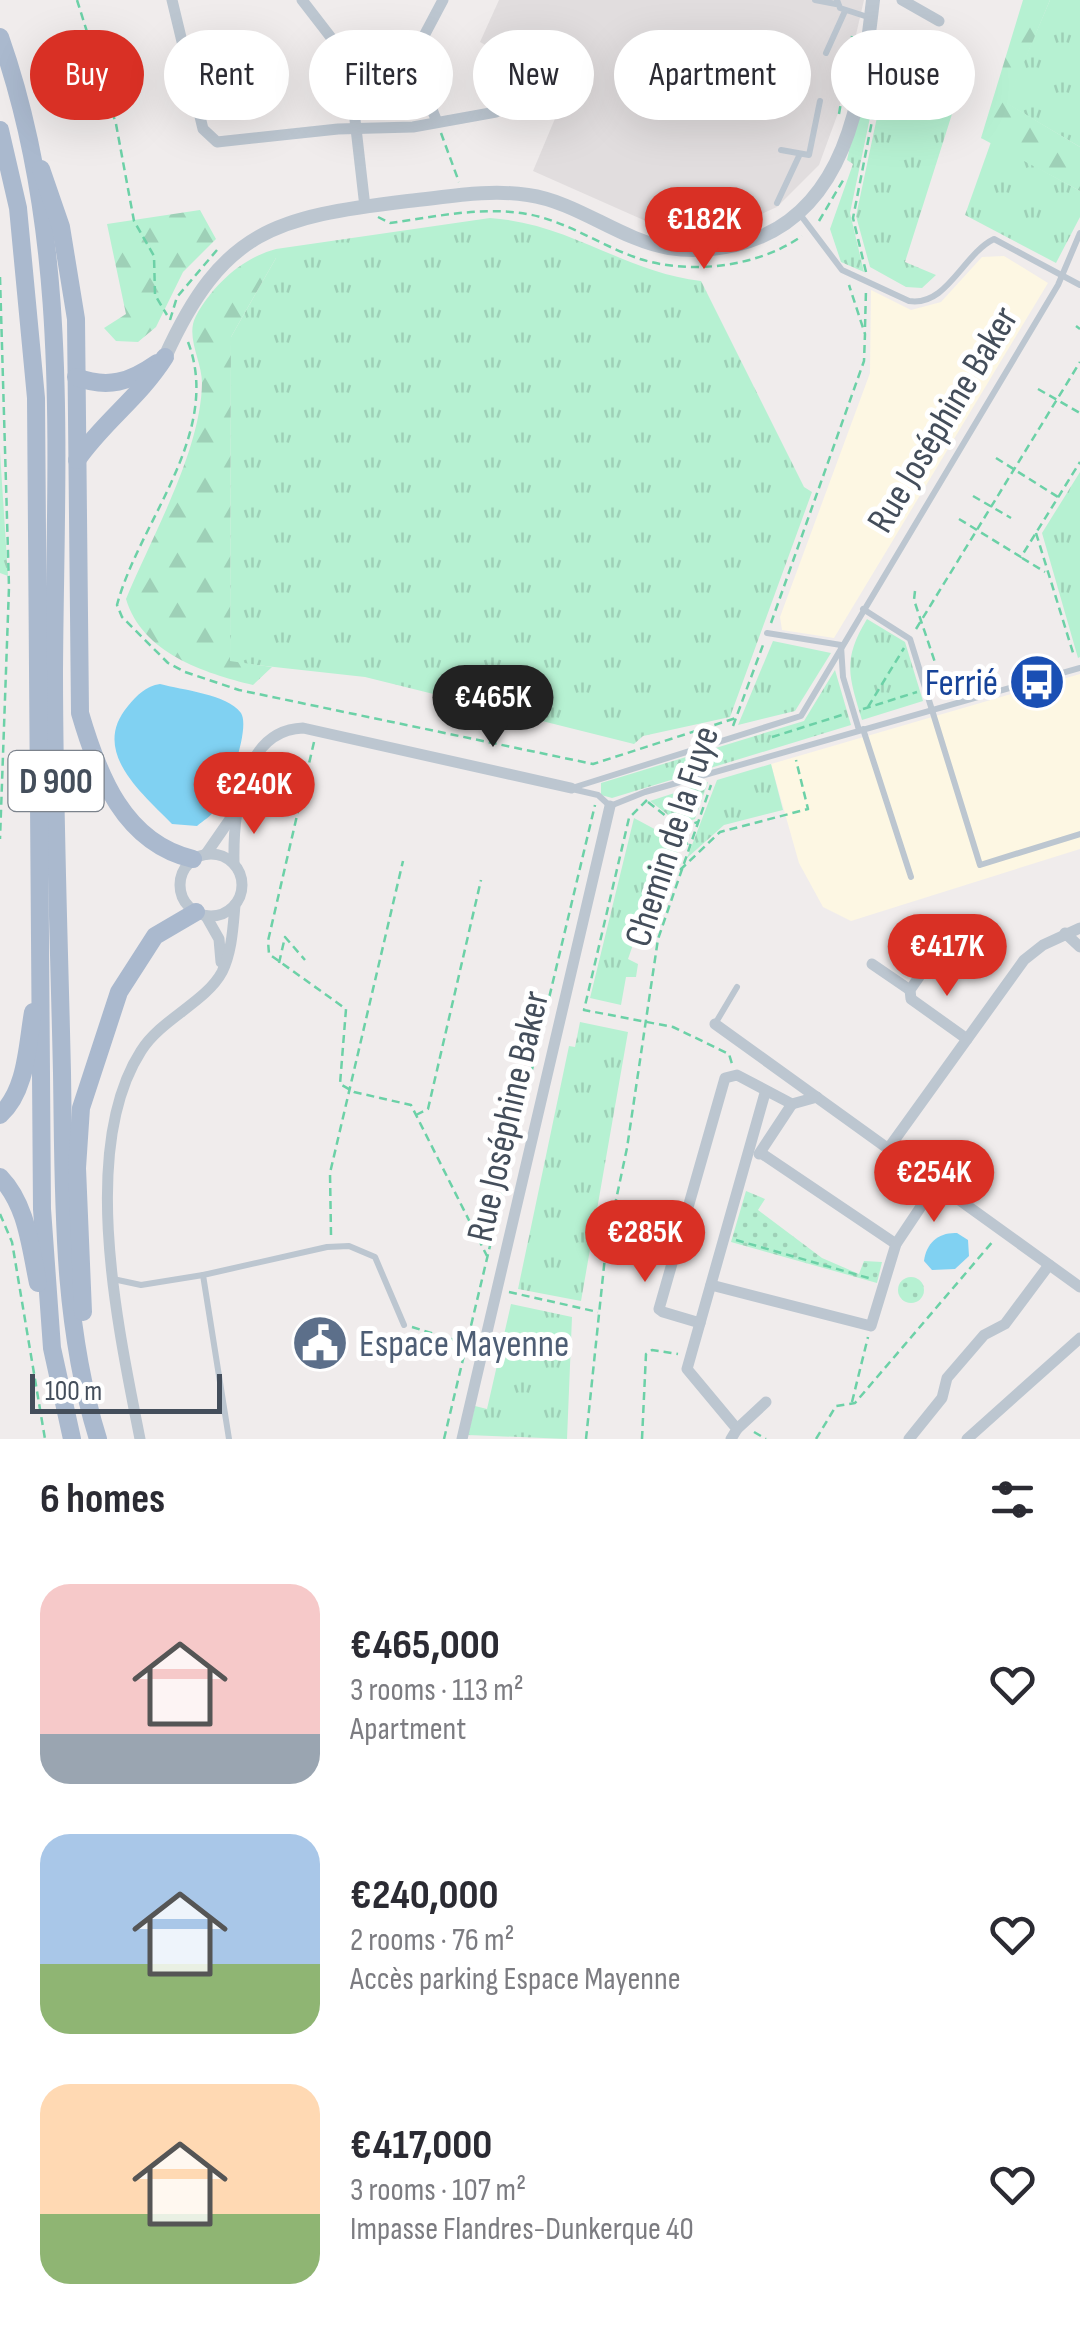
<!DOCTYPE html>
<meta charset="utf-8">
<style>
:root{--surface:#fff;--page:#f2f2f3;--text:#2b2b33;--muted:#7c7c81;--accent:#d93025}
body{margin:0;font-family:"Sofia Sans Condensed",sans-serif;background:var(--page);color:var(--text);height:100vh;display:flex;flex-direction:column;font-size:38px;white-space:nowrap}
*{box-sizing:border-box;margin:0}
p{font-size:32px;color:var(--muted)}
.icon{flex:none;width:55px;height:55px;fill:none;stroke:currentColor;stroke-width:2;stroke-linecap:round;stroke-linejoin:round}
.map{position:relative;height:1439px;overflow:hidden}
.side{display:flex;flex-direction:column;background:var(--surface);flex:1}
.side>*{flex:none}
.hud{position:absolute;left:30px;top:30px;width:1020px;height:90px;display:flex;gap:20px}
.scale{position:absolute;left:30px;bottom:25px;width:192px;box-sizing:border-box;padding-left:10px;border:5px solid #444e5b;border-top:0;font-size:28px;line-height:35px;white-space:nowrap;color:#444e5b;-webkit-text-stroke:8px #fff;paint-order:stroke}
.price{position:absolute;translate:-50% -85px;padding:0 22px;border-radius:35px;background:var(--accent);color:#fff;font-size:32px;line-height:65px;filter:drop-shadow(0 2px 5px #0008)}
.price::after{content:'';position:absolute;left:50%;top:60px;width:30px;height:22px;margin-left:-15px;background:inherit;clip-path:polygon(0 0,100% 0,50% 100%)}
.price.on{background:#222;color:#fff}
ul{padding:0;list-style:none}
li{display:flex;align-items:center;gap:30px;height:250px;padding:0 40px}
li span{display:grid;place-items:center;flex:none;width:280px;height:200px;border-radius:30px;color:#555}
li>.icon{margin-inline-start:auto}
span .icon{width:120px;height:120px;fill:#fffc;stroke-width:1}
li b{font-size:42px}
h2{display:flex;justify-content:space-between;align-items:center;height:120px;padding:0 40px;font-size:42px}
.pill{padding:0 35px;border-radius:45px;background:var(--surface);box-shadow:0 10px 40px #0002;font-size:35px;line-height:90px}
.pill.on{background:var(--accent);color:#fff}
.map>svg:first-child{display:block}
.commercial{fill:#fdf7e3}
.education{fill:#e1ddde}
.grass{fill:url(#grass-tufts)}
.forest{fill:url(#forest-firs)}
.park{fill:url(#park-dots)}
.water{fill:#80d1f2}
.lines{fill:none;stroke-linecap:round;stroke-linejoin:round}
.path{stroke:#6cd1a7;stroke-width:2.5;stroke-dasharray:8 5;stroke-linecap:butt}
.service{stroke:#bcc6d0;stroke-width:6}
.minor{stroke:#bcc6d0;stroke-width:11}
.tertiary{stroke:#bcc6d0;stroke-width:14}
.primary{stroke:#aab9ce;stroke-width:18}
.labels{text-anchor:middle;stroke-width:10;stroke-linejoin:round;paint-order:stroke}
.shield{fill:#fff;stroke:#7c838c;stroke-width:2.5}
.shield-label{font-size:35px;font-weight:bold;fill:#444e5b}
.street-label{font-size:38px;fill:#444e5b;stroke:#fff}
.transit-label{font-size:38px;fill:#164399;stroke:#fff;text-anchor:end}
.service-label{font-size:38px;fill:#4e5e75;stroke:#fff;text-anchor:start}
</style>
<div class="map">
<svg width="1080" height="1439" viewBox="0 0 1080 1439">
<defs>
<pattern id="grass-tufts" width="24" height="20" patternUnits="userSpaceOnUse" patternTransform="scale(2.5)"><rect width="24" height="20" fill="#b6f1d2"/><path d="M3 7l-1-3M5 7V3M7 7l1-3M15 17l-1-3M17 17v-4M19 17l1-3" fill="none" stroke="#9ed0b7"/></pattern>
<pattern id="forest-firs" width="22" height="20" patternUnits="userSpaceOnUse" patternTransform="scale(2.5)"><rect width="22" height="20" fill="#b6f1d2"/><path d="M5 1l3.5 6h-7zM16 11l3.5 6h-7z" fill="#9ed0b7"/></pattern>
<pattern id="park-dots" width="8" height="8" patternUnits="userSpaceOnUse" patternTransform="scale(2.5)"><rect width="8" height="8" fill="#b6f1d2"/><path d="M2 2h.1M6 6h.1" fill="none" stroke="#9ed0b7" stroke-width="1.8" stroke-linecap="round"/></pattern>
</defs>
<rect width="100%" height="100%" fill="#f0ecec"/>
<g class="commercial">
<path d="M1004,256L1048,283L834,638L782,630L780,617L870,373L871,290L911,310L941,302L982,257Z"/>
<path d="M1080,674V849L851,921L823,907L799,863L771,764Z"/>
</g>
<path class="education" d="M499,0H864L838,113L819,165L777,207L730,228L701,232L672,231L648,222L533,171L567,90L480,42Z"/>
<g class="grass">
<path d="M1050,0H1080V147L1006,103Z"/>
<path d="M871,52L881,65L850,213L864,272L841,262L830,229L853,164L847,160Z"/>
<path d="M890,56L938,94L952,114L905,262L936,275L922,288L906,287L870,267L856,216Z"/>
<path d="M991,142L1080,191V217L1056,263L965,215Z"/>
<path d="M490,218C570,223 624,272 701,281L804,487L812,492L730,717L643,736L634,744L365,677L230,662L231,337L276,258V249Z"/>
<path d="M0,452L8,576L0,573Z"/>
<path d="M1080,472V657L1078,658L1042,533Z"/>
<path d="M867,619L905,642L923,701L862,720C849,676 842,660 867,619Z"/>
<path d="M773,641L831,653L795,711L738,725Z"/>
<path d="M835,670L851,725L612,798L601,795V783L804,721Z"/>
<path d="M771,764L783,810L724,825L687,858L717,780Z"/>
<path d="M708,782L695,819L680,824L650,801Z"/>
<path d="M634,818L673,839L678,854L652,890L628,959L638,964L636,977H626L621,1005L590,998Z"/>
<path d="M580,1022L628,1032L581,1301L518,1289L569,1046L575,1047Z"/>
<path d="M511,1304L572,1317L567,1439L468,1435L475,1406L487,1409Z"/>
</g>
<g class="forest">
<path d="M1023,0H1050L1007,103L1080,147V191L981,138Z"/>
<path d="M200,210L216,239L183,272L156,327L138,342L116,341L104,328L126,314L107,224Z"/>
<path d="M276,249V258L231,337L230,661L272,667L253,685C204,673 142,653 126,599C152,536 201,451 202,383C202,361 185,336 196,316C213,285 242,258 276,249Z"/>
</g>
<g class="park">
<path d="M746,1191L765,1199L758,1210L822,1258L859,1274L864,1261L882,1262L877,1283L731,1242Z"/>
<circle cx="911" cy="1290" r="13"/>
</g>
<g class="water">
<path d="M160,684C182,690 227,694 241,713C251,729 226,795 215,810C211,816 203,821 197,826L172,824C141,792 90,751 128,706C137,695 146,686 160,684Z"/>
<path d="M957,1233L968,1240L969,1256L955,1269L932,1270L924,1261C926,1243 939,1232 957,1233Z"/>
</g>
<g class="lines">
<g class="path">
<path d="M77,0L116,124L134,221L154,256L155,295L167,315"/>
<path d="M839,114L852,36"/>
<path d="M441,133L459,182"/>
<path d="M378,217L390,223C434,217 482,206 527,214C567,221 601,246 640,259C691,275 758,267 802,236"/>
<path d="M819,221L845,177"/>
<path d="M866,272L853,218L883,65L879,61"/>
<path d="M0,277L9,587L0,839"/>
<path d="M170,320L177,297L217,250"/>
<path d="M1076,326L1080,329"/>
<path d="M865,327L866,290"/>
<path d="M188,342C223,433 139,522 117,605L122,617L168,663L185,672L239,690L593,764L736,718"/>
<path d="M1038,389L1080,413"/>
<path d="M996,458L1058,497"/>
<path d="M973,496L1011,518"/>
<path d="M959,519L1021,557L1080,462"/>
<path d="M1036,533L1074,656"/>
<path d="M1022,558L1045,572"/>
<path d="M915,591L914,600L947,698"/>
<path d="M771,623L864,361L865,334L849,285"/>
<path d="M916,629L1080,362"/>
<path d="M868,707L904,648"/>
<path d="M863,709L917,692"/>
<path d="M733,726L763,645"/>
<path d="M772,737L845,714"/>
<path d="M314,742L268,941L269,954L346,1009L340,1084L354,1092L411,1105L487,1256"/>
<path d="M647,800L629,818L584,1010L673,1027L729,1054L732,1064"/>
<path d="M648,802L680,827L688,846"/>
<path d="M682,827L698,822"/>
<path d="M680,870L720,832L808,809L796,760"/>
<path d="M279,963L285,937L305,960"/>
<path d="M416,1115L428,1109L481,880"/>
<path d="M0,1214L12,1242L45,1439"/>
<path d="M331,1235L330,1173L403,861"/>
<path d="M736,1240L872,1279"/>
<path d="M509,1292L598,1312"/>
<path d="M412,1327L454,1340L472,1326"/>
<path d="M852,1402L868,1337"/>
<path d="M754,1432L766,1439"/>
<path d="M444,1439L595,805"/>
<path d="M586,1439L606,1247L627,1148L658,939L711,785"/>
<path d="M642,1439L646,1354L652,1350L678,1354"/>
<path d="M816,1439L836,1406L855,1403L994,1240"/>
</g>
<g class="service">
<path d="M815,0L836,4"/>
<path d="M837,0L840,8L871,18"/>
<path d="M826,53L845,11"/>
<path d="M781,150L809,155L820,101"/>
<path d="M777,203L799,156"/>
<path d="M799,213L842,270L909,301C947,307 963,254 994,239L1080,285"/>
<path d="M863,609L910,639L980,865L1080,834"/>
<path d="M767,633L841,645"/>
<path d="M841,646L843,677L859,730"/>
<path d="M863,729L911,877"/>
<path d="M572,788L801,716L1058,285L1080,233"/>
<path d="M572,789L598,795L610,806L645,792L1080,668"/>
<path d="M715,1024L737,987"/>
<path d="M113,1279L141,1285L203,1275"/>
<path d="M229,1439L203,1275L327,1247L349,1246L375,1257L404,1325"/>
</g>
<g class="minor">
<path d="M172,0L203,129L217,142L338,129L413,127L496,112"/>
<path d="M302,0L336,44L350,76L365,207"/>
<path d="M902,0L939,21"/>
<path d="M437,122L416,69V51L443,0"/>
<circle cx="211" cy="885" r="31"/>
<path d="M206,854L235,812"/>
<path d="M234,863C233,814 242,730 303,728L571,788"/>
<path d="M206,916L219,939L221,962"/>
<path d="M1065,933L1080,947"/>
<path d="M932,958L910,990L911,999L967,1039"/>
<path d="M872,964L910,990"/>
<path d="M715,1024L1080,1287"/>
<path d="M765,1093L700,1323L663,1312L659,1309L725,1078L737,1075L792,1104L817,1097"/>
<path d="M888,1149L1024,960L1043,945L1080,928"/>
<path d="M761,1153L896,1244"/>
<path d="M759,1154L792,1104"/>
<path d="M711,1285L871,1326L896,1244L936,1184"/>
<path d="M700,1323L687,1369L737,1429L731,1439"/>
<path d="M737,1429L766,1402"/>
<path d="M140,1439C119,1332 78,1149 141,1051C161,1019 206,1002 222,972C232,952 233,927 235,905"/>
<path d="M462,1439L610,806"/>
<path d="M909,1439L942,1398L947,1378L984,1335L1005,1324L1049,1265"/>
<path d="M967,1439L1080,1338"/>
</g>
<path class="tertiary" d="M165,357C223,229 275,217 408,201C448,197 488,189 528,195C578,202 620,240 669,248C692,252 714,250 736,245C848,218 862,96 873,0"/>
<g class="primary">
<path d="M0,37C72,241 55,460 54,672C54,806 59,939 62,1073C64,1196 61,1320 98,1439"/>
<path d="M0,130L18,208L36,398L42,1209L52,1348L72,1439"/>
<path d="M41,169L61,227L76,319L80,713C98,775 124,843 193,859"/>
<path d="M76,377C108,389 130,382 157,363"/>
<path d="M77,460C103,422 139,398 165,357"/>
<path d="M0,1115C27,1090 27,1046 33,1012"/>
<path d="M0,1177C27,1205 30,1246 38,1283"/>
<path d="M83,1312L77,1168L81,1108L119,992L155,936L196,912"/>
</g>
</g>
<defs>
<g id="bus-disc" transform="scale(2.875)"><circle r="9.5" fill="#1a4fb4" stroke="#fff"/><path d="M-5-6H5V4H4V6H2V4H-2V6H-4V4H-5ZM-3.5-4V0h7V-4ZM-3.5 1.2v1.5H-2V1.2ZM2 1.2v1.5H3.5V1.2Z" fill="#fff"/></g>
<g id="civic-disc" transform="scale(2.875)"><circle r="9.5" fill="#5c6f8a" stroke="#fff"/><path d="M-.6-6.5H3V-4.5H.6V-3L4-1V1h2V6H-6V1h2V-1L-.6-3ZM-1.2 2.5V6h2.4V2.5Z" fill="#fff"/></g>
</defs>
<g fill-rule="evenodd">
<use href="#bus-disc" x="1037" y="682"/>
<use href="#civic-disc" x="320" y="1343"/>
</g>
<g class="labels">
<rect class="shield" x="8.5" y="751" width="95" height="60" rx="8"/>
<g class="shield-label">
<text x="56" y="793">D 900</text>
</g>
<g class="street-label">
<text transform="translate(942 419) rotate(-59)" y="13">Rue Joséphine Baker</text>
<text transform="translate(671 836) rotate(-72)" y="13">Chemin de la Fuye</text>
<text transform="translate(507 1116) rotate(-77)" y="13">Rue Joséphine Baker</text>
</g>
<g class="transit-label">
<text x="998" y="695">Ferrié</text>
</g>
<g class="service-label">
<text x="359" y="1356">Espace Mayenne</text>
</g>
</g>
</svg>
<div class="scale">100 m</div>
<b class="price" style="left:704px;top:272px">€182K</b>
<b class="price on" style="left:493px;top:750px">€465K</b>
<b class="price" style="left:254px;top:837px">€240K</b>
<b class="price" style="left:947px;top:999px">€417K</b>
<b class="price" style="left:934px;top:1225px">€254K</b>
<b class="price" style="left:645px;top:1285px">€285K</b>
<div class="hud">
<a class="pill on">Buy</a>
<a class="pill">Rent</a>
<a class="pill">Filters</a>
<a class="pill">New</a>
<a class="pill">Apartment</a>
<a class="pill">House</a>
</div>
</div>
<section class="side">
<h2>6 homes<svg class="icon" aria-label="filters" viewBox="0 0 24 24"><path d="M4 7h16M4 17h16"/><circle cx="9" cy="7" r="2"/><circle cx="15" cy="17" r="2"/></svg></h2>
<ul>
<li><span style="background:linear-gradient(#f6c9c9 75%,#9aa5b1 0)"><svg class="icon" aria-label="home" viewBox="0 0 24 24"><path d="M3 11l9-7 9 7M6 9v11h12V9"/></svg></span><div><b>€465,000</b><p>3 rooms · 113 m²</p><p>Apartment</p></div><svg class="icon" aria-label="heart" viewBox="0 0 24 24"><path d="M12 20l-8-8c-3-5 5-10 8-4 3-6 11-1 8 4z"/></svg></li>
<li><span style="background:linear-gradient(#a9c7e8 65%,#8fb573 0)"><svg class="icon" aria-label="home" viewBox="0 0 24 24"><path d="M3 11l9-7 9 7M6 9v11h12V9"/></svg></span><div><b>€240,000</b><p>2 rooms · 76 m²</p><p>Accès parking Espace Mayenne</p></div><svg class="icon" aria-label="heart" viewBox="0 0 24 24"><path d="M12 20l-8-8c-3-5 5-10 8-4 3-6 11-1 8 4z"/></svg></li>
<li><span style="background:linear-gradient(#ffd9b3 65%,#8fb573 0)"><svg class="icon" aria-label="home" viewBox="0 0 24 24"><path d="M3 11l9-7 9 7M6 9v11h12V9"/></svg></span><div><b>€417,000</b><p>3 rooms · 107 m²</p><p>Impasse Flandres-Dunkerque 40</p></div><svg class="icon" aria-label="heart" viewBox="0 0 24 24"><path d="M12 20l-8-8c-3-5 5-10 8-4 3-6 11-1 8 4z"/></svg></li>
</ul>
</section>
